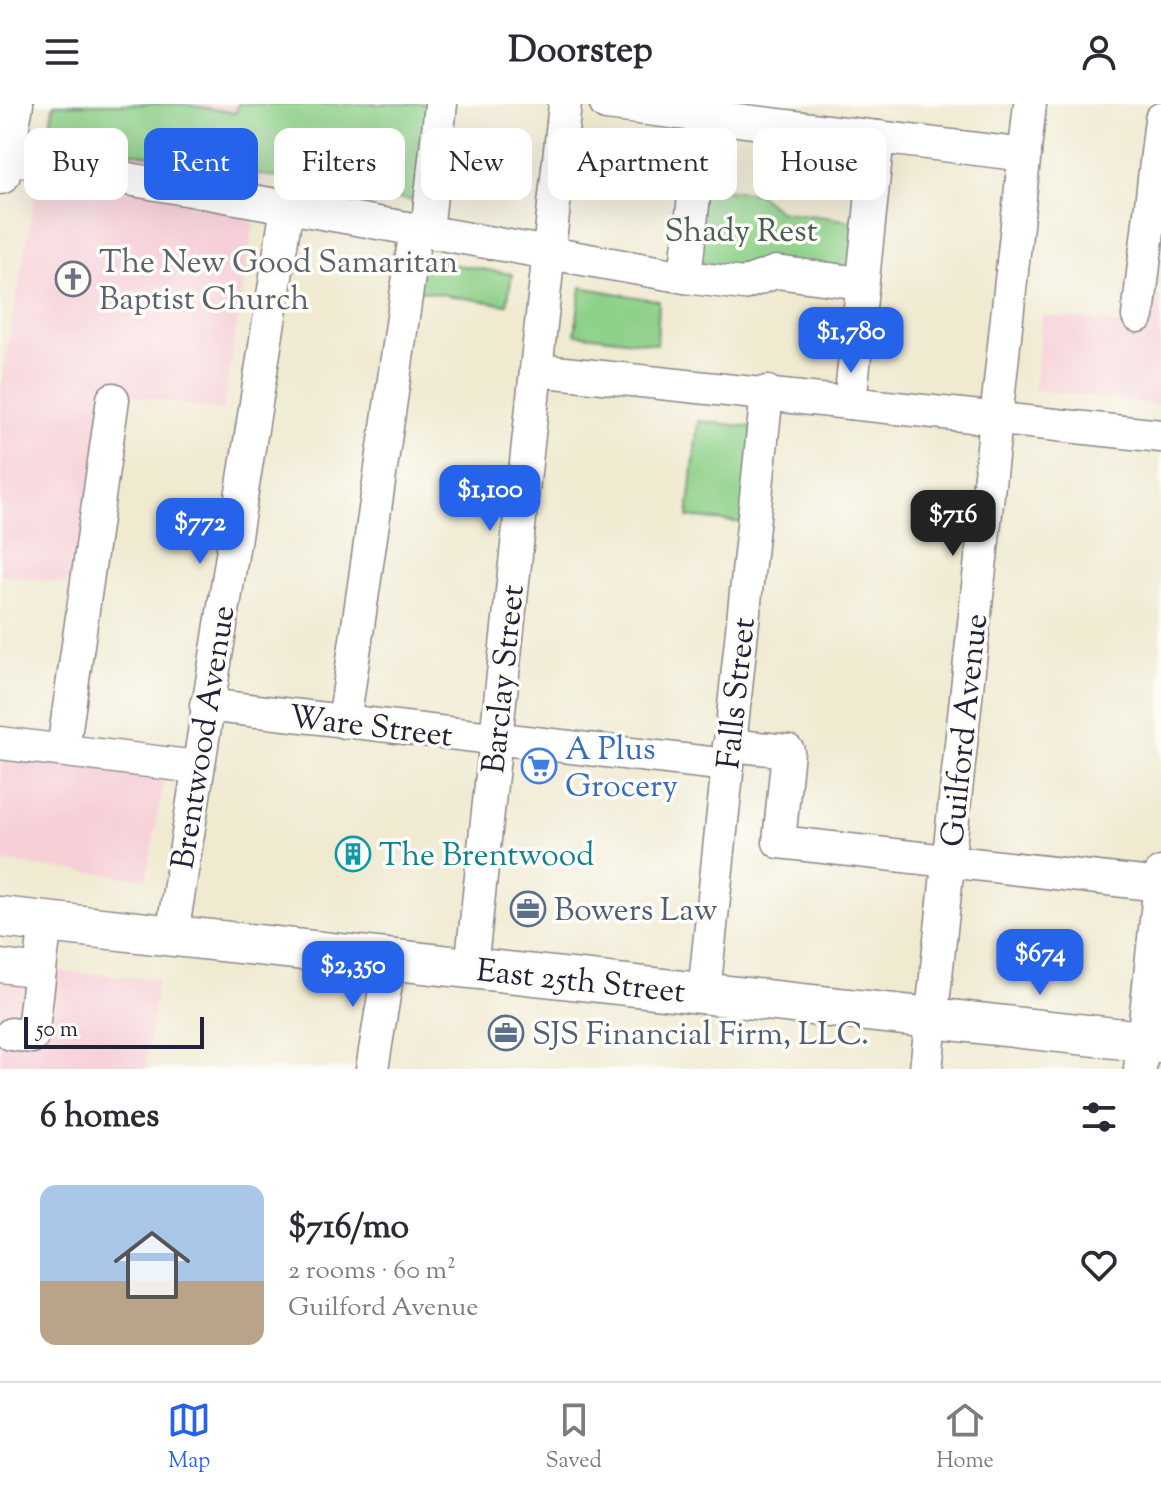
<!DOCTYPE html>
<meta charset="utf-8">
<style>
:root{--surface:#fff;--page:#f2f2f3;--text:#2b2b33;--muted:#7c7c81;--line:#e1e1e2;--accent:#2563eb}
body{margin:0;font-family:"Sorts Mill Goudy",serif;background:var(--page);color:var(--text);height:100vh;display:flex;flex-direction:column;font-size:30px;white-space:nowrap}
*{box-sizing:border-box;margin:0}
p{font-size:26px;color:var(--muted)}
.icon{flex:none;width:44px;height:44px;fill:none;stroke:currentColor;stroke-width:2;stroke-linecap:round;stroke-linejoin:round}
.map{position:relative;height:965px;overflow:hidden}
.side{display:flex;flex-direction:column;background:var(--surface);flex:1}
.side>*{flex:none}
.top-card{position:absolute;left:24px;top:24px;width:1114px;height:72px;display:flex;gap:16px}
.scale{position:absolute;left:24px;bottom:20px;width:180px;box-sizing:border-box;padding-left:8px;border:4px solid #22223b;border-top:0;font-size:22px;line-height:28px;white-space:nowrap;color:#22223b;-webkit-text-stroke:6px #fdfcf7;paint-order:stroke}
.price{position:absolute;translate:-50% -68px;padding:0 18px;border-radius:16px;background:var(--accent);color:#fff;font-size:26px;line-height:52px;filter:drop-shadow(0 2px 4px #0008)}
.price::after{content:'';position:absolute;left:50%;top:48px;width:24px;height:18px;margin-left:-12px;background:inherit;clip-path:polygon(0 0,100% 0,50% 100%)}
.price.current{background:#222;color:#fff}
ul{padding:0;list-style:none}
li{display:flex;align-items:center;gap:24px;height:200px;padding:0 40px}
li+li{border-top:2px solid var(--line)}
li span{display:grid;place-items:center;flex:none;width:224px;height:160px;border-radius:16px;color:#555}
li>.icon{margin-inline-start:auto}
span .icon{width:96px;height:96px;fill:#fffc;stroke-width:1}
li b{font-size:34px}
h2{display:flex;justify-content:space-between;align-items:center;height:96px;padding:0 40px;font-size:34px}
.chip{padding:0 28px;border-radius:16px;background:var(--surface);box-shadow:0 8px 32px #0002;font-size:28px;line-height:72px}
.chip.current{background:var(--accent);color:#fff}
header{display:flex;justify-content:space-between;align-items:center;height:104px;padding:0 40px;background:var(--surface);font-size:36px;font-weight:800}
.tab-bar{display:flex;justify-content:space-around;align-items:center;height:112px;border-top:2px solid var(--line);background:var(--surface);font-size:22px;color:var(--muted)}
.tab-bar a{display:grid;justify-items:center;gap:4px}
.tab-bar .current{color:var(--accent)}
.map>svg:first-child{display:block}
.built{fill:#f6cfd7}
.green{fill:#8dd088;stroke:#587962;stroke-width:2}
.lines{fill:none;stroke-linecap:round;stroke-linejoin:round}
.minor-casing{stroke:#898686;stroke-width:35}
.major-casing{stroke:#898686;stroke-width:43}
.minor{stroke:#fff;stroke-width:32}
.major{stroke:#fff;stroke-width:40}
.labels{text-anchor:middle;stroke-width:7;stroke-linejoin:round;paint-order:stroke}
.park-label{font-size:32px;fill:#475f56;stroke:#fdfcf7}
.worship-label{font-size:32px;fill:#5b616d;stroke:#fdfcf7;text-anchor:start}
.street-label{font-size:32px;fill:#22223b;stroke:#fdfcf7}
.shop-label{font-size:32px;fill:#366cbe;stroke:#fdfcf7;text-anchor:start}
.culture-label{font-size:32px;fill:#0d838f;stroke:#fdfcf7;text-anchor:start}
.service-label{font-size:32px;fill:#4e5e75;stroke:#fdfcf7;text-anchor:start}
</style>
<header><svg class="icon" aria-label="menu" viewBox="0 0 24 24"><path d="M4 6h16M4 12h16M4 18h16"/></svg>Doorstep<svg class="icon" aria-label="person" viewBox="0 0 24 24"><circle cx="12" cy="8" r="4"/><path d="M4 21q1-7 8-7t8 7"/></svg></header>
<div class="map">
<svg width="1161" height="965" viewBox="0 0 1161 965">
<rect width="100%" height="100%" fill="#fdfcf7"/>
<filter id="ink" filterUnits="userSpaceOnUse"><feTurbulence type="fractalNoise" baseFrequency=".0125" numOctaves="2"/><feDisplacementMap in="SourceGraphic" scale="16" xChannelSelector="R" yChannelSelector="G"/><feConvolveMatrix kernelMatrix="1 2 1 2 8 2 1 2 1" color-interpolation-filters="sRGB"/></filter>
<filter id="wash" filterUnits="userSpaceOnUse"><feTurbulence type="fractalNoise" baseFrequency=".006" numOctaves="4" result="noise"/><feDisplacementMap in="SourceGraphic" scale="32" xChannelSelector="R" yChannelSelector="G"/><feGaussianBlur stdDeviation="1.8" result="paint"/><feColorMatrix in="noise" values="0 0 0 0 0 0 0 0 0 0 0 0 0 0 0 0 0 1.4 0 .05"/><feComposite in="paint" operator="in"/></filter>
<g filter="url(#wash)">
<rect width="100%" height="100%" fill="#f0ead1"/>
<g class="built">
<path d="M51,0H273L223,307L113,288L85,483L0,470V287Z"/>
<path d="M1147,191L1161,192V301L1034,286L1042,211L1144,223Z"/>
<path d="M0,639L167,660L146,775L0,758Z"/>
<path d="M0,862L157,875L146,965H0Z"/>
</g>
<g class="green">
<path d="M54,0H183L236,9L238,0H432L420,98L48,34Z"/>
<path d="M715,84L757,89L779,107L863,118L856,170L746,167L695,157L702,88Z"/>
<path d="M421,155L512,170L507,201L416,186Z"/>
<path d="M581,183L659,197L657,240L575,230Z"/>
<path d="M698,317L753,323L743,419L688,413Z"/>
</g>
</g>
<g filter="url(#ink)">
<g class="lines">
<g class="minor-casing">
<g id="minor">
<path d="M606,0L1025,51"/>
<path d="M3,53L685,173L743,180L776,168L861,179"/>
<path d="M427,127L441,0"/>
<path d="M685,173L703,12"/>
<path d="M1138,212L1161,15"/>
<path d="M536,266L1161,332"/>
<path d="M850,299L878,33"/>
<path d="M206,601L727,661"/>
<path d="M344,618L416,124"/>
<path d="M0,639L197,663"/>
<path d="M729,641L788,647L779,738L1160,781"/>
<path d="M63,646L113,295"/>
<path d="M172,831L287,103"/>
<path d="M0,862L40,867"/>
<path d="M471,864L565,0"/>
<path d="M704,889L767,288"/>
<path d="M11,930L32,933L46,817"/>
<path d="M372,965L390,855"/>
<path d="M926,965L1030,0"/>
<path d="M1140,965L1161,769"/>
</g>
</g>
<g class="major-casing">
<g id="major">
<path d="M0,70L13,0"/>
<path d="M0,813L1161,939"/>
</g>
</g>
<use href="#minor" class="minor"/>
<use href="#major" class="major"/>
</g>
</g>
<defs>
<g id="church-ring" transform="scale(1.8)"><circle r="9.5" fill="#fdfcf7" stroke="#6b7280" stroke-width="1.5"/><path d="M-1.2-6h2.4v3.5h3.3v2.4h-3.3V6h-2.4V-.1h-3.3v-2.4h3.3Z" fill="#6b7280"/></g>
<g id="supermarket-ring" transform="scale(1.8)"><circle r="9.5" fill="#fdfcf7" stroke="#3f7fe0" stroke-width="1.5"/><path d="M-6-5.5h2.5l.6 2H6L4.5 2H-2.5L-4.4-4H-6ZM-1.5 3.2a1.3 1.3 0 1 0 .1 0ZM3 3.2a1.3 1.3 0 1 0 .1 0Z" fill="#3f7fe0"/></g>
<g id="building-ring" transform="scale(1.8)"><circle r="9.5" fill="#fdfcf7" stroke="#0f9aa8" stroke-width="1.5"/><path d="M-4-6H4V6H1V3H-1V6H-4ZM-2.5-4.3h1.7v1.8h-1.7ZM.8-4.3h1.7v1.8H.8ZM-2.5-1h1.7V.8h-1.7ZM.8-1h1.7V.8H.8Z" fill="#0f9aa8"/></g>
<g id="office-ring" transform="scale(1.8)"><circle r="9.5" fill="#fdfcf7" stroke="#5c6f8a" stroke-width="1.5"/><path d="M-6-3h4V-5.5h4V-3h4V5H-6ZM-1-4.5V-3h2v-1.5ZM-6 0V1H6V0Z" fill="#5c6f8a"/></g>
</defs>
<g fill-rule="evenodd">
<use href="#church-ring" x="73" y="175"/>
<use href="#supermarket-ring" x="539" y="662"/>
<use href="#building-ring" x="353" y="750"/>
<use href="#office-ring" x="528" y="805"/>
<use href="#office-ring" x="506" y="929"/>
</g>
<g class="labels">
<g class="park-label">
<text x="741" y="137">Shady Rest</text>
</g>
<g class="worship-label">
<text x="99" y="168">The New Good Samaritan<tspan x="99" dy="37">Baptist Church</tspan></text>
</g>
<g class="street-label">
<text transform="translate(502 575) rotate(-84)" y="11">Barclay Street</text>
<text transform="translate(735 589) rotate(-84)" y="11">Falls Street</text>
<text transform="translate(371 621) rotate(7)" y="11">Ware Street</text>
<text transform="translate(963 626) rotate(-84)" y="11">Guilford Avenue</text>
<text transform="translate(202 633) rotate(-81)" y="11">Brentwood Avenue</text>
<text transform="translate(581 876) rotate(6)" y="11">East 25th Street</text>
</g>
<g class="shop-label">
<text x="565" y="655">A Plus<tspan x="565" dy="37">Grocery</tspan></text>
</g>
<g class="culture-label">
<text x="379" y="761">The Brentwood</text>
</g>
<g class="service-label">
<text x="554" y="816">Bowers Law</text>
<text x="532" y="940">SJS Financial Firm, LLC.</text>
</g>
</g>
</svg>
<div class="scale">50 m</div>
<b class="price" style="left:851px;top:271px">$1,780</b>
<b class="price" style="left:490px;top:429px">$1,100</b>
<b class="price current" style="left:953px;top:454px">$716</b>
<b class="price" style="left:200px;top:462px">$772</b>
<b class="price" style="left:1040px;top:893px">$674</b>
<b class="price" style="left:353px;top:905px">$2,350</b>
<div class="top-card">
<a class="chip">Buy</a>
<a class="chip current">Rent</a>
<a class="chip">Filters</a>
<a class="chip">New</a>
<a class="chip">Apartment</a>
<a class="chip">House</a>
</div>
</div>
<section class="side">
<h2>6 homes<svg class="icon" aria-label="filters" viewBox="0 0 24 24"><path d="M4 7h16M4 17h16"/><circle cx="9" cy="7" r="2"/><circle cx="15" cy="17" r="2"/></svg></h2>
<ul>
<li><span style="background:linear-gradient(#a9c7e8 60%,#b9a48a 0)"><svg class="icon" aria-label="home" viewBox="0 0 24 24"><path d="M3 11l9-7 9 7M6 9v11h12V9"/></svg></span><div><b>$716/mo</b><p>2 rooms · 60 m²</p><p>Guilford Avenue</p></div><svg class="icon" aria-label="heart" viewBox="0 0 24 24"><path d="M12 20l-8-8c-3-5 5-10 8-4 3-6 11-1 8 4z"/></svg></li>
</ul>
</section>
<nav class="tab-bar">
<a class="current"><svg class="icon" aria-label="map" viewBox="0 0 24 24"><path d="M3 6l6-2 6 2 6-2v14l-6 2-6-2-6 2zM9 4v14M15 6v14"/></svg>Map</a>
<a><svg class="icon" aria-label="saved" viewBox="0 0 24 24"><path d="M7 4h10v16l-5-4-5 4z"/></svg>Saved</a>
<a><svg class="icon" aria-label="home" viewBox="0 0 24 24"><path d="M3 11l9-7 9 7M6 9v11h12V9"/></svg>Home</a>
</nav>
